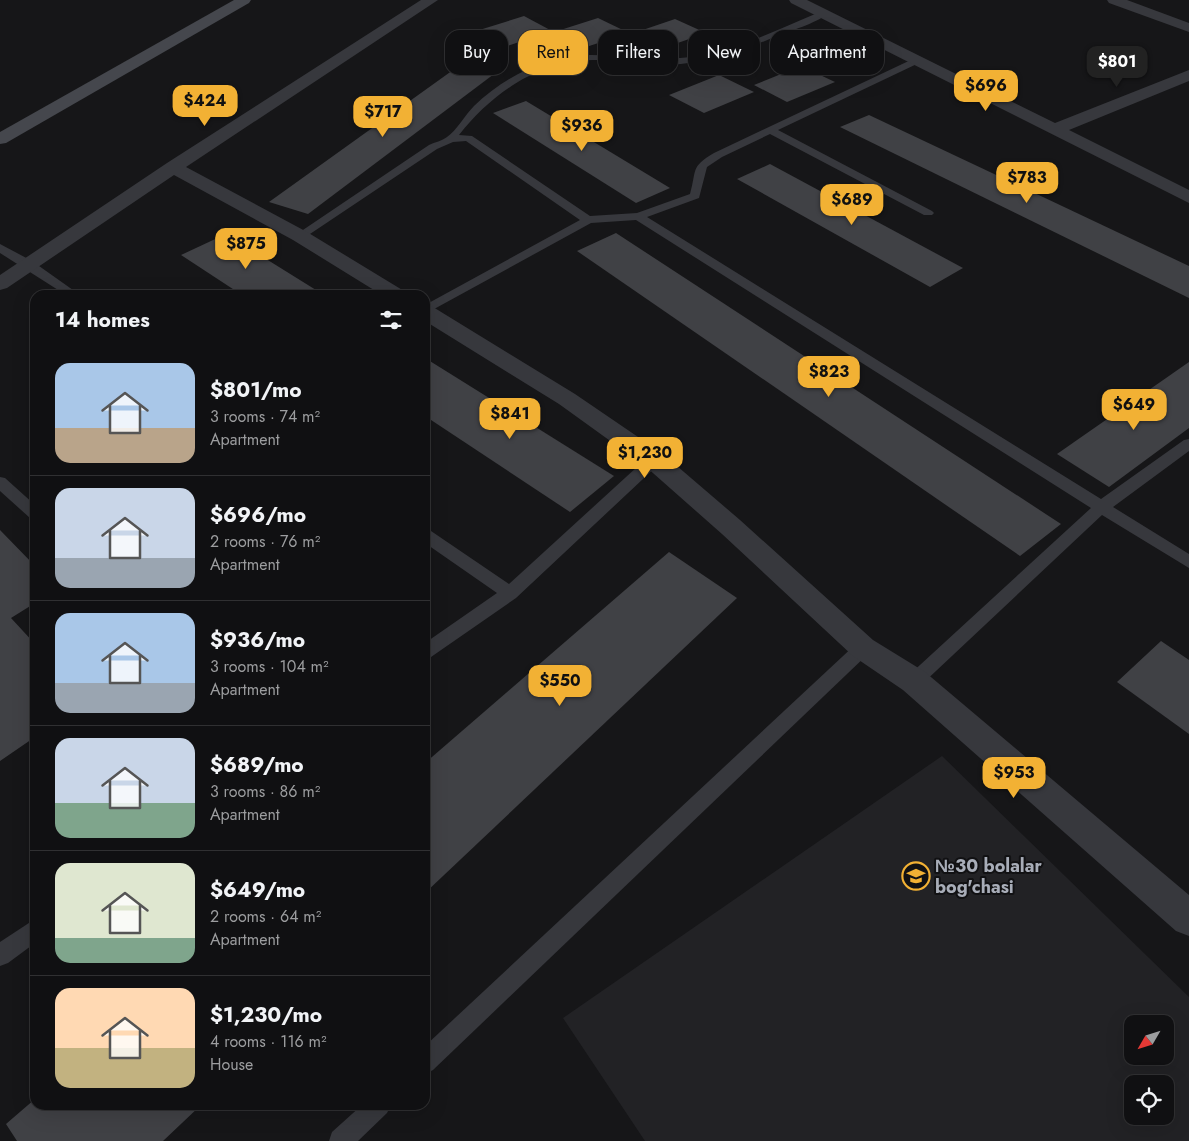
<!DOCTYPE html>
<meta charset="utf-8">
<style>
:root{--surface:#101012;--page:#19191b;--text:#f1f3f6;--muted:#9c9d9f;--line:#303032;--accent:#f2b134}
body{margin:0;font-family:Jost,sans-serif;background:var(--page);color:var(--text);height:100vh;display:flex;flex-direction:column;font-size:19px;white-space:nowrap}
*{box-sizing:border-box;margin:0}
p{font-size:16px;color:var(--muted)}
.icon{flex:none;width:28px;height:28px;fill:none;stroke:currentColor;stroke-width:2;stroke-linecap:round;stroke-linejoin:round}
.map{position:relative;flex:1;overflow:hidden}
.details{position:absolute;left:30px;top:290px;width:400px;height:820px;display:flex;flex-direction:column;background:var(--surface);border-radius:15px;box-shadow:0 5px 20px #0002,0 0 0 1px var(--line)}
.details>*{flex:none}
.guide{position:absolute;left:445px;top:30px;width:475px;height:45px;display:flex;gap:10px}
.needle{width:32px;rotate:231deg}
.controls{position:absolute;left:1124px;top:1015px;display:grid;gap:10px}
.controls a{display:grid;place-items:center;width:50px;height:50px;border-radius:10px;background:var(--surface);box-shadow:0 5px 20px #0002,0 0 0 1px var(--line);font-size:25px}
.price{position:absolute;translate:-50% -42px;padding:0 11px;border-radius:10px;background:var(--accent);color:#111;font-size:16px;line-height:32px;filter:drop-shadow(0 1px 2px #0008)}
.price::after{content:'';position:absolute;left:50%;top:30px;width:15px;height:11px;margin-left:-8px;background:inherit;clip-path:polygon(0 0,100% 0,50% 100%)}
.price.current{background:#222;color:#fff}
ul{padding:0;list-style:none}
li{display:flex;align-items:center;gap:15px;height:125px;padding:0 25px}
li+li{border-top:1px solid var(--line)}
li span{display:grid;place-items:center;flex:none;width:140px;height:100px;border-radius:15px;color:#555}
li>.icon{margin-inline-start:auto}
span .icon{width:60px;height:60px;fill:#fffc;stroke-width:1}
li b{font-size:21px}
h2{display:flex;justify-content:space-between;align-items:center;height:60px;padding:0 25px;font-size:21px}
.chip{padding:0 18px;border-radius:15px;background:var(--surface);box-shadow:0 5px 20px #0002,0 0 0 1px var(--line);font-size:18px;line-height:45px}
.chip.current{background:var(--accent);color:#111}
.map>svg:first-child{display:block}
.built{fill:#222225;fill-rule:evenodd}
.building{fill:#404145}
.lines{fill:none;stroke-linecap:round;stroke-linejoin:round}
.lane{fill:#37383d;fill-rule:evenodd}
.street{fill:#37383d;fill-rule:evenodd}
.secondary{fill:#45474d;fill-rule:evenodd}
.labels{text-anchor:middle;stroke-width:4;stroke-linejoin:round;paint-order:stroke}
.near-poi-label{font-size:18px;font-weight:bold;fill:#a8adb8;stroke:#111113;text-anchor:start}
</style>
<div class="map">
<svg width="1189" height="1141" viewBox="0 0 1189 1141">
<rect width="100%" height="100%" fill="#161618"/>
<path class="built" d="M942,756L1189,997V1141H645L563,1018ZM1132,1024H1165V1056H1132ZM1132,1084H1165V1116H1132Z"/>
<g class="building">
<path d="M524,16L552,31L501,48L473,32Z"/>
<path d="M598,18L629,33L580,49L551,33Z"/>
<path d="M675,19L706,33L658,50L628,35Z"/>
<path d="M467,60L502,68L308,214L269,202Z"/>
<path d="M801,66L835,82L787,102L754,85Z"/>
<path d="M719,75L754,92L704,113L669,95Z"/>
<path d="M526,101L670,188L636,203L493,113Z"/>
<path d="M869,115L1189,266V298L840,127Z"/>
<path d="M770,164L963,268L930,287L737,179Z"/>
<path d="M616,233L1061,524L1020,556L577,251Z"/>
<path d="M226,234L324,295H242L181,255Z"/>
<path d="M425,358L614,476L570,512L425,416Z"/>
<path d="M1189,362V428L1109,487L1057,454Z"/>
<path d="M0,530L35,566V603L11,618L35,644V737L0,761Z"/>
<path d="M669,552L737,598L425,893V763Z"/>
<path d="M1161,641L1189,660V734L1117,682Z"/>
<path d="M35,1099V1105H201L163,1141H17L6,1124Z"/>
</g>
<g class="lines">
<g class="lane">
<path d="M820,12L827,14C817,23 789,31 775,37C745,49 713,61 681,64C651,66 622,59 593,60C539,60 491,94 459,135L472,136L590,216L637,213L690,194C697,170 690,167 714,153L915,58H921V62L778,130L932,211L934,213L932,215H924L770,134L722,157L707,167L699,198L647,217L1101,499L1184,440L1189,439V451L1113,507L1189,554V568L1102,515L920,686L914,688L908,686L905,681L908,676L1091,508L636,220L591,223L425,314V305L580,220L466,141L453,142L437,149L304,238H296L294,236L429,145C435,142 442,141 447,137C456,131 465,115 474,106C495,86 521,70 548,61C592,47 636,62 680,58C729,55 775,30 820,12Z"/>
<path d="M0,244L32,261L80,295H66L0,253Z"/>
<path d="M654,455L659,456L661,460L659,464L516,598L431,657L425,659V643L497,593L425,543V529L431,531L509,584L649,456Z"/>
<path d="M0,477L5,478L35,505V520L30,518L0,491Z"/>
<path d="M863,641L869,643L872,648L869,653L433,1070L425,1074V1046L857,643Z"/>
<path d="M35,919V943L8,963L0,966V942Z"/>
<path d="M362,1105H391L387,1113L358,1141H329L332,1132Z"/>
</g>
<g class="street">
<path d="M421,0H438L186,167L307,232L404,291L408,295H382L293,240L174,175L7,288L0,290V275L167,163Z"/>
<path d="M789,0H807L1055,123L1189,70V81L1069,130L1189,190V203L791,3Z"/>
<path d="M1107,0H1127L1189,23V32L1109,3Z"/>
<path d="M425,306L433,307L575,394L663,454L740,520L873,640L925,672L1189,895V936L1176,931L903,690L853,656L722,534L645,466L559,404L425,321Z"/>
</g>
<path class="secondary" d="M234,0H251L249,3L6,143L0,144V132Z"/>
</g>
<defs>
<g id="school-ring" transform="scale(1.4375)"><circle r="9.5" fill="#111113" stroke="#f2b134" stroke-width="1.5"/><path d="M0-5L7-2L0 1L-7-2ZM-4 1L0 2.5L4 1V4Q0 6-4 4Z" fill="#f2b134"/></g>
</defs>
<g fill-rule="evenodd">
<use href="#school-ring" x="916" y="876"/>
</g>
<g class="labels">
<g class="near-poi-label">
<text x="935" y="872">№30 bolalar<tspan x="935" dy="21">bog'chasi</tspan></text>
</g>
</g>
</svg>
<div class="controls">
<a><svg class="needle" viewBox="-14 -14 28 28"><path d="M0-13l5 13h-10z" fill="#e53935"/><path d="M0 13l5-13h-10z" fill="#9c9d9f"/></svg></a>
<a><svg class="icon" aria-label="locate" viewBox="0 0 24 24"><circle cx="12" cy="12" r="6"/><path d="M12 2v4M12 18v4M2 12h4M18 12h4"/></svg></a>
</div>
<b class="price current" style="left:1117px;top:88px">$801</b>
<b class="price" style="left:986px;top:112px">$696</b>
<b class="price" style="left:205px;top:127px">$424</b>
<b class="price" style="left:383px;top:138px">$717</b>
<b class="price" style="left:582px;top:152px">$936</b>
<b class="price" style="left:1027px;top:204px">$783</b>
<b class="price" style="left:852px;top:226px">$689</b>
<b class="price" style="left:246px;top:270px">$875</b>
<b class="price" style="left:829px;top:398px">$823</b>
<b class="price" style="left:1134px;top:431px">$649</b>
<b class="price" style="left:510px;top:440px">$841</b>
<b class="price" style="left:645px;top:479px">$1,230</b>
<b class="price" style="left:560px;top:707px">$550</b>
<b class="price" style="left:1014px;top:799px">$953</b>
<div class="guide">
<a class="chip">Buy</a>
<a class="chip current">Rent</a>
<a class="chip">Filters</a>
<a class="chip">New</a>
<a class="chip">Apartment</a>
</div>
<section class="details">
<h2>14 homes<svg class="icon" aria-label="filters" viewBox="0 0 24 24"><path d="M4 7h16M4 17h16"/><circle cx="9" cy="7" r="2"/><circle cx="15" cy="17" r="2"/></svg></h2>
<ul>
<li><span style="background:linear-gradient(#a9c7e8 65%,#b9a48a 0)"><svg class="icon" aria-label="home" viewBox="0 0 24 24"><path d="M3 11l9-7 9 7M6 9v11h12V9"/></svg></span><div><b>$801/mo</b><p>3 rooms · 74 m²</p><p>Apartment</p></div></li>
<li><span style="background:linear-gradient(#c9d6e8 70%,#9aa5b1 0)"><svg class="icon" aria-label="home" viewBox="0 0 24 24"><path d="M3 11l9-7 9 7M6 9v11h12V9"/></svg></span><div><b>$696/mo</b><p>2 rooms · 76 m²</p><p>Apartment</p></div></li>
<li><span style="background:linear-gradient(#a9c7e8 70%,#9aa5b1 0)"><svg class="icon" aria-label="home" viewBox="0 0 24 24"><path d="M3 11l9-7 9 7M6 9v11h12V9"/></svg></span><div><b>$936/mo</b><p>3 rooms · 104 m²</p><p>Apartment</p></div></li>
<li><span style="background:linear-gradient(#c9d6e8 65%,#7fa58c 0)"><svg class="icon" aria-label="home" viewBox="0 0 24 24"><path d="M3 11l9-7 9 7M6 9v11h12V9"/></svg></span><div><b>$689/mo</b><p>3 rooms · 86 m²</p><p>Apartment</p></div></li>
<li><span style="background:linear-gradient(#dfe7d0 75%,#7fa58c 0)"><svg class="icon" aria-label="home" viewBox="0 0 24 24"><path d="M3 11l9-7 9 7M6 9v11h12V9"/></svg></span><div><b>$649/mo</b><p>2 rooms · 64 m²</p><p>Apartment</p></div></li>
<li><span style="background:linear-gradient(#ffd9b3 60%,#c2b280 0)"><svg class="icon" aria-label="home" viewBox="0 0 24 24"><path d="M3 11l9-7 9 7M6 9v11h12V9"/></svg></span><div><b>$1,230/mo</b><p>4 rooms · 116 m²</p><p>House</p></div></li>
</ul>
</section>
</div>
